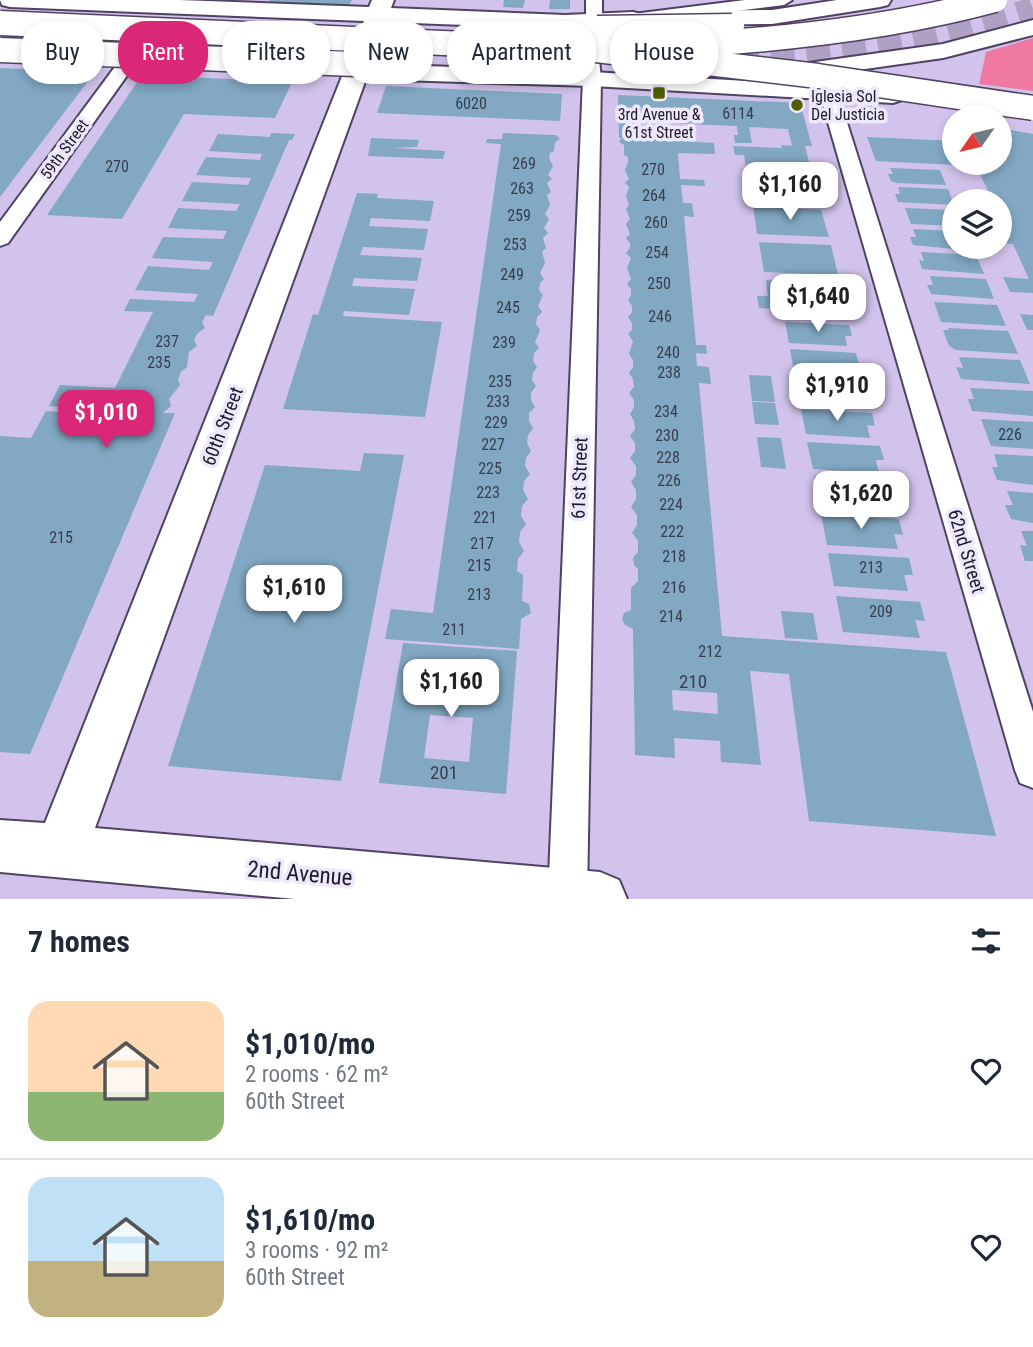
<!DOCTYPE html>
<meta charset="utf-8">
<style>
:root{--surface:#fff;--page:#f6f6f7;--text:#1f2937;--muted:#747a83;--line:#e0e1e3;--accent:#db2777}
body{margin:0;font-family:"Roboto Condensed",sans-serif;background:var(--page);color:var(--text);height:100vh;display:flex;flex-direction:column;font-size:26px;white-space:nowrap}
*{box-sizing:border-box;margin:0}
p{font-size:23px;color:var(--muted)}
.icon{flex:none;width:38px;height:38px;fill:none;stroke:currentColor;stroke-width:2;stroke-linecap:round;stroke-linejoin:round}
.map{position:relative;height:899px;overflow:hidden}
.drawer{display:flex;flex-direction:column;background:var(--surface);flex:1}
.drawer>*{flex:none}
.top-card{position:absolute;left:21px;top:21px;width:992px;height:63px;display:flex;gap:14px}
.needle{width:46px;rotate:236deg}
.tools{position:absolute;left:942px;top:105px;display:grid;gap:14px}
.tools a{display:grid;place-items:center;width:70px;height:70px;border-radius:50%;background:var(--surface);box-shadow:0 4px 10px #0003;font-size:35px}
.price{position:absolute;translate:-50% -60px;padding:0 16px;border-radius:14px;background:#fff;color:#222;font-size:23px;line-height:46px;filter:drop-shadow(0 2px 4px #0008)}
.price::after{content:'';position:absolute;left:50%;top:42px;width:21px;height:16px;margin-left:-10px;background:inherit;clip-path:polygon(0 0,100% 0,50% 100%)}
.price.selected{background:var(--accent);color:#fff}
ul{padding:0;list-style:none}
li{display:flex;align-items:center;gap:21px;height:175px;padding:0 28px}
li+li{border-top:2px solid var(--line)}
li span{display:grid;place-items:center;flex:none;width:196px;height:140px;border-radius:21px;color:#555}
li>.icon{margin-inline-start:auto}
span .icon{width:84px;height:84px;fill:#fffc;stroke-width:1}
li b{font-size:30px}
h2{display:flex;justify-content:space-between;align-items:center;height:84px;padding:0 28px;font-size:30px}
.pill{padding:0 24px;border-radius:28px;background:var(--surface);box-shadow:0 4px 10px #0003;font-size:24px;line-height:63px}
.pill.selected{background:var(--accent);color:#fff}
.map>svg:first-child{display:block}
.green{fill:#f079a1}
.building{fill:#82a8c3;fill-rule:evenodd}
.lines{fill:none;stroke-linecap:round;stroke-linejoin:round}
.secondary-tunnel{stroke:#aea1c4;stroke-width:24;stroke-dasharray:24 12;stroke-linecap:butt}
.street-casing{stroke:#4f4364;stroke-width:4}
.secondary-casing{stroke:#4f4364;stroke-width:4}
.highway-casing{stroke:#4f4364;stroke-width:4}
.street{fill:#fff;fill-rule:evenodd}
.secondary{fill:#fff;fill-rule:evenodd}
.highway{fill:#fff;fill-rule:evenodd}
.highway-bridge-casing{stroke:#4f4364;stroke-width:27;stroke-linecap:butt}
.highway-bridge{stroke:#fff;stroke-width:24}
.poi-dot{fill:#4f5f02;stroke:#eee8fc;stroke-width:2.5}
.labels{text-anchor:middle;stroke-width:7;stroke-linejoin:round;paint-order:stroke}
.far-poi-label{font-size:16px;fill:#201b2a;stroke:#eee8fc;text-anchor:start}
.number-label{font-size:16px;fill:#383e50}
.far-street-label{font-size:16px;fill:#201b2a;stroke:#eee8fc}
.street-label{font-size:19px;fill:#201b2a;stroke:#eee8fc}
.near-number-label{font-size:19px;fill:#383e50}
.near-street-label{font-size:23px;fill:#201b2a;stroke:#eee8fc}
</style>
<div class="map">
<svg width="1033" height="899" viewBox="0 0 1033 899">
<rect width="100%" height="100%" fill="#d1c3eb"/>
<path class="green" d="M1033,38V91L979,84L986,52Z"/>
<g class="building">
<path d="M270,0H352L349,5L270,2Z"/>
<path d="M504,0H525L523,8L503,7Z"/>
<path d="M550,0H570V9H549Z"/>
<path d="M0,68L95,72L0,197Z"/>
<path d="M142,75L292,82L275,118L184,114L122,219L47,215Z"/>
<path d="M386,86L562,94L560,121L377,113Z"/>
<path d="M618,95L800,103L812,146H805L811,170L746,167L744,155H735L733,146L782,148L781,145L792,146L788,129L749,127L752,143H735L734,135H738L737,126L637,122L638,139L714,143L715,154L678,153L680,179L704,180L705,186L681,185L683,203H692L694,217L684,216L696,345H706L707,354L696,353L697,366L709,367L711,384L699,383L722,636L946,652L996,836L809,821L789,674L750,671L761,765L721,762L720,741L674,738L675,758L635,755L633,629L625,625L622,619L624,613L631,610V588L638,581V569L634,565L633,558L638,552V541L632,533L637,525V515L631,507L636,499V490L631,482L636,475V466L630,458L635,451V443L630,436L635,429L634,421L630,414L634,407V400L629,393L634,387L633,379L629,373L633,367V360L629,354L633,341L628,334L632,330V323L628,317L632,312V306L628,300L631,295V289L627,284L631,279L627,268L631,258L626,253L630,248V243L626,238L630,234L626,224L630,219L626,209L629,205L626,196L629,187L625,183L629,179L625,170L628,162V157L624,155V145L619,142L622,138H619ZM672,690L717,693L718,714L673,710Z"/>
<path d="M999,128L1033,134V293L1010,292L1003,277L1029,279L1013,244L999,243V201H993L976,166L876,161L867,137L954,141V163H999Z"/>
<path d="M271,133L295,134L292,140H289L213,316L206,315L202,322L205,328L197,334L194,340L197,346L189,352L187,367L181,372L178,379L180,385L169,399L171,406L163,413H175L30,754L0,752V436L31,438L46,411L59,412L62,407L49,406L60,385L115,388L153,312L124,311L130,299L194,302L198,294L135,290L148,266L209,270L213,262L152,258L163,237L223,239L227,231L168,228L178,208L236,211L240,204L182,201L192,182L248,185L251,178L196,175L206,157L260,160L262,154L209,151L218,134L270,137Z"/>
<path d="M503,133L556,135L560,139L555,142L554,151L550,153L549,158L553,166L548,175L552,179L547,183L551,192L547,195L550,205L545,214L549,219L544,228L548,233L543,238L546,248L542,252L545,263L540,273L544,279L540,283L539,290L543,295L538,306L542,312L537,317L536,324L540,330L535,342L539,348L534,353L533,361L537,367L533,373L532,380L536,386L531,393V400L535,407L529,413V421L533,428L528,435L527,443L531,451L526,458L525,466L530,474L524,481L523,490L528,499L522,506L521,516L526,524L520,532L519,542L524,551L518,559L517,571L523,575L522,601L529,604L531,613L521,619L519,649L385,639L391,609L433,613L501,144L486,143L487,139H502Z"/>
<path d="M371,138L419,140L417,147L392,148L445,151L443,159L368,156Z"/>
<path d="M890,168L940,170L946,185L896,183L891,181L888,174H893Z"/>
<path d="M747,174L813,177L819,202L751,199Z"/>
<path d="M898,187L948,189L954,205L898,202L895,194H900Z"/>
<path d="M357,193L378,194L377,198L434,201L430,221L371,218L369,226L428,229L424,250L363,247L360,255L422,258L417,281L354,278L352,286L415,289L409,315L344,311L343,316L442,322L425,417L283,409L313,314L318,315Z"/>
<path d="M753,206L821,210L829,237L757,234Z"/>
<path d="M905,208L954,210V226L911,224Z"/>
<path d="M913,229L954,231V249L913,245L910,237H916Z"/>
<path d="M759,242L831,245L838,275L764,272Z"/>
<path d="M921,252L976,255L984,274L922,269L919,260L924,261Z"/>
<path d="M930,276L986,279L994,299L931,294L927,285H933Z"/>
<path d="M766,280L839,284L848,318L819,316L818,311L759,308L757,296H768Z"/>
<path d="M934,302L997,305L1006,326L941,322Z"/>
<path d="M1020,314L1033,315V330H1027Z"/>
<path d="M785,322L849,325L852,336H845L847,346L789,343Z"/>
<path d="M948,328L1008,331L1018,354L956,350L949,346L943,330H949Z"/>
<path d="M790,349L856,353L859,364H852L854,375L794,372Z"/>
<path d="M959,357L1020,360L1030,384L961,379L956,367L963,368Z"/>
<path d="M749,375L771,376L775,402L752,401Z"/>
<path d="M795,378L864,382L867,394H859L862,405L800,402Z"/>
<path d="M970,388L1033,391V416L972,411L968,399H974Z"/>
<path d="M752,402L775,403L779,425L755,424Z"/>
<path d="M801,409L872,413L875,426L867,425L870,438L806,434Z"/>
<path d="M981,419L1033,422V449L991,446Z"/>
<path d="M757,437L781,438L786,469L761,467Z"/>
<path d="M807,442L880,446L884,460H876L879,473L813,469Z"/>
<path d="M364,453L404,455L341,781L168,766L265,465L360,471Z"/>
<path d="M994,454L1033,456V485L997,480L992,467H998Z"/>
<path d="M814,476L889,481L893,496H884L888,510L819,505Z"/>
<path d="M1007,491L1033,493V523L1011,519L1005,505H1013Z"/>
<path d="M821,514L899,519L903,535L894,534L898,549L827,545Z"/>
<path d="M1021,531H1033V561H1025L1020,545L1027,546Z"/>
<path d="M828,553L909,558L913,575H904L908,591L834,586Z"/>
<path d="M836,596L920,602L925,621L915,620L920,638L843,632Z"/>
<path d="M781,611L813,613L818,640L785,638Z"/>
<path d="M403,643L517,651L506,794L379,783ZM436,670L478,673L475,693L433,689ZM430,715L473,718L469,762L424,758Z"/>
</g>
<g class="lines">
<g class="secondary-tunnel">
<path d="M565,22L593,40"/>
<path d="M735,63C837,56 936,44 1033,9"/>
</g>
<g class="street-casing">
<g id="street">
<path d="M586,0H602V22L600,26L594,27L586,22Z"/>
<path d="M745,0H792L784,5L633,24L625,19L633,14Z"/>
<path d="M590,54L599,59L601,79L587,897L548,899L583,79L581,59Z"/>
<path d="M129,55L138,60L8,243L0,246V222L123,56Z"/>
<path d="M828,85L837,91L1033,712V788L1020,783L1015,770L819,91Z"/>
</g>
</g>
<g class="secondary-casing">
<path id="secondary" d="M0,0H179L369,7L372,0H394L391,8L565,15L633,12L641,14L644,19L641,24L565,29L386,22L371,64L592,72L902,90L906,95L902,100L893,103L592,86L366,79L95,828L600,872L619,880L627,899H295L0,872V820L45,823L364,21L10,7L2,5Z"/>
</g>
<g class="highway-casing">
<g id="highway">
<path d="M837,0H891L888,5L880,7L772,24L687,25L679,23L676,18L679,13L687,11L772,10Z"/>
<path d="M1033,20V35L943,58L787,80L778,78L775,73L778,68L787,66L943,44Z"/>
</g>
</g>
<use href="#street" class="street"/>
<use href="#secondary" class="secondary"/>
<use href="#highway" class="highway"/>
<g class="highway-bridge-casing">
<g id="highway-bridge">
<path d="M0,23L596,50L818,76L1033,108"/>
<path d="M597,28L732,26"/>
<path d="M700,44C800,38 898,26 995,0"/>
<path d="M0,50L404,66"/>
</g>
</g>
<use href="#highway-bridge" class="highway-bridge"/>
</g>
<g class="poi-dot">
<rect x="652" y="86" width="14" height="14" rx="3.5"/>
<circle cx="797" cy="105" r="7"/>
</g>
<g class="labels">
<g class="far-poi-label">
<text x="811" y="102">Iglesia Sol<tspan x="811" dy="18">Del Justicia</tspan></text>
<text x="659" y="120" text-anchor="middle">3rd Avenue &amp;<tspan x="659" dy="18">61st Street</tspan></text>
</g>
<g class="number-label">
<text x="471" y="109">6020</text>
<text x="738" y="119">6114</text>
<text x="524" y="169">269</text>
<text x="117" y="172">270</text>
<text x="653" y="175">270</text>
<text x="522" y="194">263</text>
<text x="654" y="201">264</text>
<text x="519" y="221">259</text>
<text x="656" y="228">260</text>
<text x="515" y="250">253</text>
<text x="657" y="258">254</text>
<text x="512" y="280">249</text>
<text x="659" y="289">250</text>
<text x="508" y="313">245</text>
<text x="660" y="322">246</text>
<text x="167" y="347">237</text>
<text x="504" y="348">239</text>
<text x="668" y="358">240</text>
<text x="159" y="368">235</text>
<text x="669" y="378">238</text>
<text x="500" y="387">235</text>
<text x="498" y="407">233</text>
<text x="666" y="417">234</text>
<text x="496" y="428">229</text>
<text x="1010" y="440">226</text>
<text x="667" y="441">230</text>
<text x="493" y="450">227</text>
<text x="668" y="463">228</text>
<text x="490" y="474">225</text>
<text x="669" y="486">226</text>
<text x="488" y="498">223</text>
<text x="671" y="510">224</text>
<text x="485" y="523">221</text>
<text x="672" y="537">222</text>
<text x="61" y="543">215</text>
<text x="482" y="549">217</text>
<text x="674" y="562">218</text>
<text x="479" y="571">215</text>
<text x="871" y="573">213</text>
<text x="674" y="593">216</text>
<text x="479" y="600">213</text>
<text x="881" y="617">209</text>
<text x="671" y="622">214</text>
<text x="454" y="635">211</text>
<text x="710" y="657">212</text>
</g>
<g class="far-street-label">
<text transform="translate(64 149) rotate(-54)" y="6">59th Street</text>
</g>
<g class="street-label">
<text transform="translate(222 426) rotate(-69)" y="7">60th Street</text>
<text transform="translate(579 478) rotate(-88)" y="7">61st Street</text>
<text transform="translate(967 551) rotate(73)" y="7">62nd Street</text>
</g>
<g class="near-number-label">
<text x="693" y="688">210</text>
<text x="444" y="779">201</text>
</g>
<g class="near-street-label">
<text transform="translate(300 873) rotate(5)" y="8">2nd Avenue</text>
</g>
</g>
</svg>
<div class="tools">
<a><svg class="needle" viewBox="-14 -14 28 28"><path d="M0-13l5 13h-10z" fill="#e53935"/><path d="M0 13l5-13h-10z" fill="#747a83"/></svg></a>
<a><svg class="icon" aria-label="layers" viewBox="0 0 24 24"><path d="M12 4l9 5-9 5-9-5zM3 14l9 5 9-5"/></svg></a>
</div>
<b class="price" style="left:790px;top:222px">$1,160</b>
<b class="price" style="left:818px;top:334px">$1,640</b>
<b class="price" style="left:837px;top:423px">$1,910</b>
<b class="price selected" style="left:106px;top:450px">$1,010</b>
<b class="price" style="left:861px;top:531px">$1,620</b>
<b class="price" style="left:294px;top:625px">$1,610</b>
<b class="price" style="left:451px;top:719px">$1,160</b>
<div class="top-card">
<a class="pill">Buy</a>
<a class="pill selected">Rent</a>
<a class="pill">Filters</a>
<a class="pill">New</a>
<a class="pill">Apartment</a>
<a class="pill">House</a>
</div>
</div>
<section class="drawer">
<h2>7 homes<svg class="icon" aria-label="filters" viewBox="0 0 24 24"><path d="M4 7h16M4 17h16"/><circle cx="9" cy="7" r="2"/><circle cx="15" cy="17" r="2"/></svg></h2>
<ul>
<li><span style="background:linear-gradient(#ffd9b3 65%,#8fb573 0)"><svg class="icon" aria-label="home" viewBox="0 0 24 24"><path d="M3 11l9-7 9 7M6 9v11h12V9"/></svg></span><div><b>$1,010/mo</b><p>2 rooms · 62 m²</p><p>60th Street</p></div><svg class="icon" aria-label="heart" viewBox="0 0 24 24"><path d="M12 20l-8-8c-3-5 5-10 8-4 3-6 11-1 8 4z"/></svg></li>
<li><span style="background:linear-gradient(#bfe0f5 60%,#c2b280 0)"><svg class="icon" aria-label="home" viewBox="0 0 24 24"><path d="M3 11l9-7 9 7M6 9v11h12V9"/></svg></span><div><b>$1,610/mo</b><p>3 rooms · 92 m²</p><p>60th Street</p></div><svg class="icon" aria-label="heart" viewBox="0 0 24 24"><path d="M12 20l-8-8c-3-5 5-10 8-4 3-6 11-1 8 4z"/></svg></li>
</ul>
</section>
